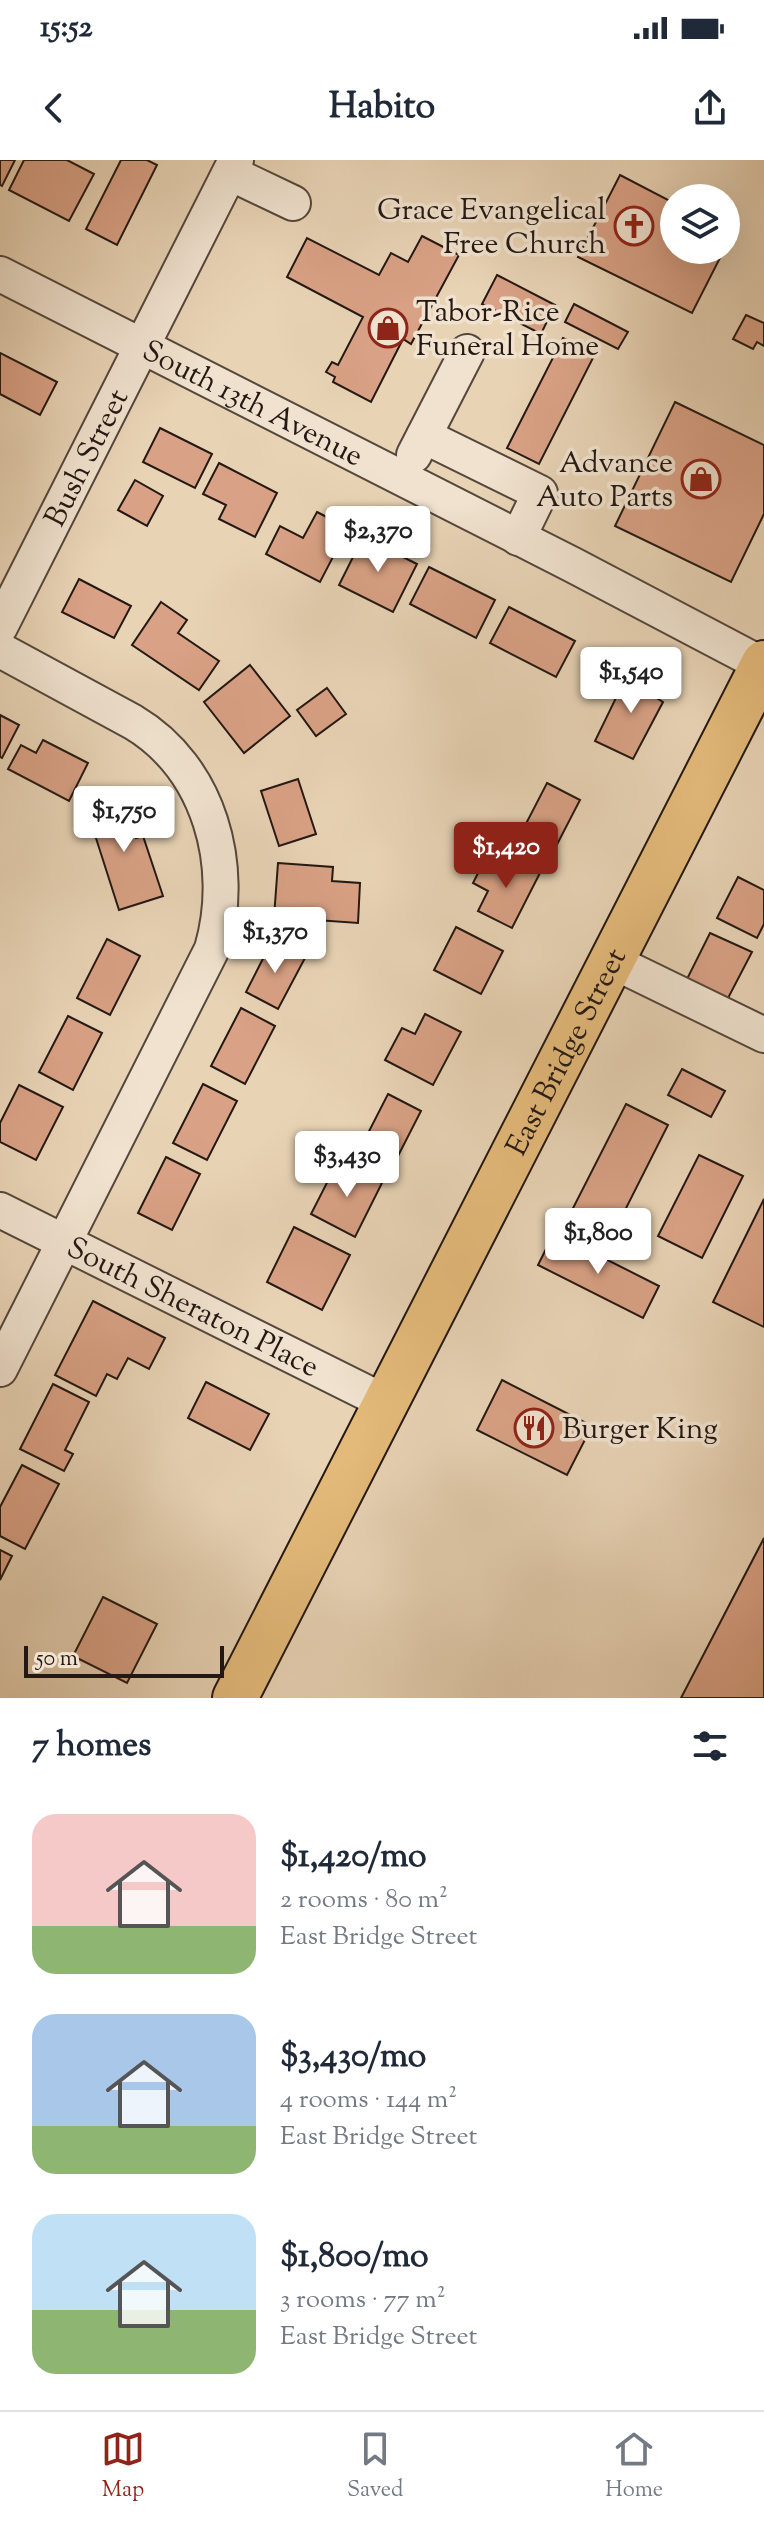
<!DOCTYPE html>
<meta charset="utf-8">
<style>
:root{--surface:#fff;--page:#f6f6f7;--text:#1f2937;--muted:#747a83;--line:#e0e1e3;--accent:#8f2418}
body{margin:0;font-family:"Sorts Mill Goudy",serif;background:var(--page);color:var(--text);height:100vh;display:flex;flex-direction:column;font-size:30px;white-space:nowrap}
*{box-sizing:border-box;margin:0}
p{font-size:26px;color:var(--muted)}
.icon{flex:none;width:44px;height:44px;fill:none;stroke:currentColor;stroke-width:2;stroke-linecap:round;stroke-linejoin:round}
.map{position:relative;height:1538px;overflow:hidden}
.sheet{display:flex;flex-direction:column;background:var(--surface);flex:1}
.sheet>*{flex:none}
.tools{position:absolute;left:660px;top:24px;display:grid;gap:16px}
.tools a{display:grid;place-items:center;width:80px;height:80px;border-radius:50%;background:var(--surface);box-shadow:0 8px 32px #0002;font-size:40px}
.scale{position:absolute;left:24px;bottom:20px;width:200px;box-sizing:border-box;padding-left:8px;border:4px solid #231813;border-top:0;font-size:22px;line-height:28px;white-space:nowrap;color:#231813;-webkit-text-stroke:6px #f0e2cf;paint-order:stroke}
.price{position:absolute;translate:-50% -68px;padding:0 18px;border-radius:8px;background:#fff;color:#222;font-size:26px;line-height:52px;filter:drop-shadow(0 2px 4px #0008)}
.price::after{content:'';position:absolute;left:50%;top:48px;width:24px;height:18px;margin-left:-12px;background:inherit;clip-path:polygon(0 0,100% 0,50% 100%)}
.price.active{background:var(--accent);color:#fff}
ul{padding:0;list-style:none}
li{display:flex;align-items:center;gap:24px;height:200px;padding:0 32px}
li span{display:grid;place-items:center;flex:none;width:224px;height:160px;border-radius:24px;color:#555}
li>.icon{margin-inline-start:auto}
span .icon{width:96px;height:96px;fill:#fffc;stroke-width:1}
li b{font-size:34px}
h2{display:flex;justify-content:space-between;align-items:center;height:96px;padding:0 32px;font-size:34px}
.status{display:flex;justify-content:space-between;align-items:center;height:56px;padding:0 40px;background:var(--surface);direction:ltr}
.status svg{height:22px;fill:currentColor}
header{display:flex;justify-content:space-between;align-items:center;height:104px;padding:0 32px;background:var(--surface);font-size:36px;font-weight:800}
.tabs{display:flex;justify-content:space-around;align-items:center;height:112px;border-top:2px solid var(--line);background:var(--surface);font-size:22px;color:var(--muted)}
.tabs a{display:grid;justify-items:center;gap:4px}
.tabs .active{color:var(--accent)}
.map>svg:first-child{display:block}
.building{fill:#d9a185;stroke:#231813;stroke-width:2}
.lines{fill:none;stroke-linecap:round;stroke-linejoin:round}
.minor-casing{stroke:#54473c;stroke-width:38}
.major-casing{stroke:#231813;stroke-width:48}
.minor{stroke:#f0e2cf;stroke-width:34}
.major{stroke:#e4ba7a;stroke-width:44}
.labels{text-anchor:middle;stroke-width:7;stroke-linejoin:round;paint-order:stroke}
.poi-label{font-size:30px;fill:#231813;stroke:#f0e2cf;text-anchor:end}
.street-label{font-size:30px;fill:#231813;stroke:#f0e2cf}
</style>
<div class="status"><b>15:52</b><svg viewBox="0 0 49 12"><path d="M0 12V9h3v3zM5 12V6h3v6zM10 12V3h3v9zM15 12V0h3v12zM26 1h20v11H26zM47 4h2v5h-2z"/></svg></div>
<header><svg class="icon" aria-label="back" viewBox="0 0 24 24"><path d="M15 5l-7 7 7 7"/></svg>Habito<svg class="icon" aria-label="share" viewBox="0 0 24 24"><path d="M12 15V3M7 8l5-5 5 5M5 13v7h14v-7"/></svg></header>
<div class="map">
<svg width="764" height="1538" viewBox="0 0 764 1538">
<rect width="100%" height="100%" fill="#e8d3b5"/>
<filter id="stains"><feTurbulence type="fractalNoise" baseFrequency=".0025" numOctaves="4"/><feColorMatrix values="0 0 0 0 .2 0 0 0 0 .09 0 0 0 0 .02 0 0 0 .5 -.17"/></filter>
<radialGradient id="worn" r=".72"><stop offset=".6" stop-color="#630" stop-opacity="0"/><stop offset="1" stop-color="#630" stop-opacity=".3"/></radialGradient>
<g class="building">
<path d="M0,0H15L2,26L0,25Z"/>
<path d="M24,0H67L94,14L69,61L9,30Z"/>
<path d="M121,0H147L157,5L117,85L86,69Z"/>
<path d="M620,15L674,43V90H724L692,153L578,97Z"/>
<path d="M422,76L459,95L411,184L403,179L371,242L333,222L335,217L326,212L332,202L338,205L363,157L287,117L307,78L379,115L391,93L408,102Z"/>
<path d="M497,115L555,145L541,174L482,144Z"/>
<path d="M574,144L628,172L618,189L565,162Z"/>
<path d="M746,155L764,163V186L757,182L753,189L733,179Z"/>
<path d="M563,178L595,194L539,304L507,288Z"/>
<path d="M0,193L57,222L40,255L0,234Z"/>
<path d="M675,242L764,285V354L731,422L615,366Z"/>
<path d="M160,268L212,294L195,328L143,302Z"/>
<path d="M219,303L277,333L255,377L219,359L226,345L203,334Z"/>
<path d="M135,320L163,336L147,366L118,350Z"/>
<path d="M317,352L348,368L320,422L266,394L280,366L303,378Z"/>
<path d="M363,377L417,404L393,452L339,425Z"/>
<path d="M429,407L495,440L476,478L410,444Z"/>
<path d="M79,419L131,446L114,478L62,452Z"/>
<path d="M161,442L187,460L178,473L219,501L199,530L132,485Z"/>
<path d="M509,447L575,481L556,517L490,483Z"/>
<path d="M250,505L290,556L244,593L204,542Z"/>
<path d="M630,509L661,525L655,537L663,542L633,599L595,581Z"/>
<path d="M327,528L346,554L316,576L297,550Z"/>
<path d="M0,555L19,565L2,598L0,597Z"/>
<path d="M43,580L88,603L69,641L8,609L21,585L36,593Z"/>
<path d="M298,619L316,674L279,686L261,631Z"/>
<path d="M547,623L580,640L549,700L516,683Z"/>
<path d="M123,636L136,678L143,676L163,736L119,750L86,647Z"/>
<path d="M514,698L541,711L512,768L478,751L488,731L473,723L485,699L508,711Z"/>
<path d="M278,703L333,707L332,721L360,723L358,763L274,757Z"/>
<path d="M738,717L764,730V764L757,778L717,758Z"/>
<path d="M456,767L503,791L481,834L434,810Z"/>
<path d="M710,773L752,792L726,842L686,821Z"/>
<path d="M107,779L140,796L110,855L77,838Z"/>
<path d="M272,781L305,798L278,849L246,832Z"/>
<path d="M241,848L275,866L245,924L211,906Z"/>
<path d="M425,854L461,872L433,925L385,900L402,868L415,874Z"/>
<path d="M68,856L102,873L73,930L39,912Z"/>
<path d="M682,909L725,931L711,957L668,935Z"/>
<path d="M203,924L237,941L207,1000L173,983Z"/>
<path d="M19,925L63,947L36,1000L0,982V963Z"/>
<path d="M388,934L421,951L397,998L364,981Z"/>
<path d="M626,944L668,965L612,1076L570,1054Z"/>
<path d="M311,972L336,985L322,1011L297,999Z"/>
<path d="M699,995L743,1016L702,1098L658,1076Z"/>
<path d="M166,997L200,1014L172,1070L138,1053Z"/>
<path d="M338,1001L382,1023L355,1077L311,1054Z"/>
<path d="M764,1039V1167L713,1142Z"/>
<path d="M294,1067L350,1095L322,1150L267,1122Z"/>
<path d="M554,1073L659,1126L643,1158L538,1105Z"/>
<path d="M93,1141L165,1178L149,1209L128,1198L117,1219L107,1214L96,1236L55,1215Z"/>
<path d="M502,1220L592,1266L567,1315L477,1270Z"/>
<path d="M206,1222L269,1254L250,1290L188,1258Z"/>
<path d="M53,1224L89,1242L65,1290L73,1294L64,1311L20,1289Z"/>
<path d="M22,1305L59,1324L25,1389L0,1376V1347Z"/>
<path d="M764,1378V1538H681Z"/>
<path d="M0,1390L12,1396L0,1420Z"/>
<path d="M103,1437L157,1464L127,1523L73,1496Z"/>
</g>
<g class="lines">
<g class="minor-casing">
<g id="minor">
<path d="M230,13L293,43"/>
<path id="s1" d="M0,114L573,405L763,505"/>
<path d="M424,276L540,333L518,378"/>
<path d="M414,295L467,192"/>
<path id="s2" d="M0,467L236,0"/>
<path d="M0,490L133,562C210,608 236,706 212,789L0,1209"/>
<path d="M612,801L764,875"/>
<path id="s3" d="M0,1050L387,1243"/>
</g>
</g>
<g class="major-casing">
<g id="major">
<path id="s4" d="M235,1538L764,503"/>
</g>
</g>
<use href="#minor" class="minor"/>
<use href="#major" class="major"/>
</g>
<defs>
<g id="church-ring" transform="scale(2)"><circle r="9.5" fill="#f0e2cf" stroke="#8f2418" stroke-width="1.5"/><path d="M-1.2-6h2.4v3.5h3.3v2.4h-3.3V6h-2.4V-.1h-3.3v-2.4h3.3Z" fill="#8f2418"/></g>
<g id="shop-ring" transform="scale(2)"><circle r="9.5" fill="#f0e2cf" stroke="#8f2418" stroke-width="1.5"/><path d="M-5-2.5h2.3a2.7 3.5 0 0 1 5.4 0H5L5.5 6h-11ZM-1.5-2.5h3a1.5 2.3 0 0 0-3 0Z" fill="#8f2418"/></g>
<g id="restaurant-ring" transform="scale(2)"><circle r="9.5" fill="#f0e2cf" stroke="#8f2418" stroke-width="1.5"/><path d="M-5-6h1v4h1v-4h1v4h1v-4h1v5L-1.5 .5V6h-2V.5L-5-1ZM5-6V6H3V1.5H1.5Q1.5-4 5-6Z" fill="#8f2418"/></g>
</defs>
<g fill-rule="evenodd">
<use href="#church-ring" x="634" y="66"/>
<use href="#shop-ring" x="388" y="168"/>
<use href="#shop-ring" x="701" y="319"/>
<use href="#restaurant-ring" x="534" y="1268"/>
</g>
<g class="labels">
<g class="poi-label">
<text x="606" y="59">Grace Evangelical<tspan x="606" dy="34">Free Church</tspan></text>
<text x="416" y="161" text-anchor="start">Tabor-Rice<tspan x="416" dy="34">Funeral Home</tspan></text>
<text x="673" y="312">Advance<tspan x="673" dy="34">Auto Parts</tspan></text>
<text x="562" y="1278" text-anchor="start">Burger King</text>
</g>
<g class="street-label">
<text dy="10" stroke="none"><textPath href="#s1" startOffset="284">South 13th Avenue</textPath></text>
<text dy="10" stroke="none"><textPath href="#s2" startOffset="190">Bush Street</textPath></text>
<text dy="10" stroke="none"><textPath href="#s4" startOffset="726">East Bridge Street</textPath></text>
<text dy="10" stroke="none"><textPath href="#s3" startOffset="216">South Sheraton Place</textPath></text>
</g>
</g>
<rect width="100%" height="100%" filter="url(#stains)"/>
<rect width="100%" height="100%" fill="url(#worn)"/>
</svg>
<div class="tools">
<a><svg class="icon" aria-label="layers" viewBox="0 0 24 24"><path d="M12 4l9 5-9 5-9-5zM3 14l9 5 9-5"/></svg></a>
</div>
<div class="scale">50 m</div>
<b class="price" style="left:378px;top:414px">$2,370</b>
<b class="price" style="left:631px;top:555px">$1,540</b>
<b class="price" style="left:124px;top:694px">$1,750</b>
<b class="price active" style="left:506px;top:730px">$1,420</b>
<b class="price" style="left:275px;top:815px">$1,370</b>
<b class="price" style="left:347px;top:1039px">$3,430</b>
<b class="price" style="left:598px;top:1116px">$1,800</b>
</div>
<section class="sheet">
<h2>7 homes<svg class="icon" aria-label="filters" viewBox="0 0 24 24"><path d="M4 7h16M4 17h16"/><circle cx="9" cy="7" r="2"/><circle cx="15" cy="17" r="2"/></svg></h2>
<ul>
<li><span style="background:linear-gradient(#f6c9c9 70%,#8fb573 0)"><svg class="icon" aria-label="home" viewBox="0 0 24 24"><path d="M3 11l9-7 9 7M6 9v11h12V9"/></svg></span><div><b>$1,420/mo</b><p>2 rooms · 80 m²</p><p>East Bridge Street</p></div></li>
<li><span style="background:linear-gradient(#a9c7e8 70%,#8fb573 0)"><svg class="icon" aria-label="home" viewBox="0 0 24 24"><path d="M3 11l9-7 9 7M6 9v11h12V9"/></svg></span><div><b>$3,430/mo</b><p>4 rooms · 144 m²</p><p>East Bridge Street</p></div></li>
<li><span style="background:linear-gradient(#bfe0f5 60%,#8fb573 0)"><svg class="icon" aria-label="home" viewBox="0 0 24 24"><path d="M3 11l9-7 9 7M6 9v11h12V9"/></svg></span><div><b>$1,800/mo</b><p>3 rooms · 77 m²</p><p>East Bridge Street</p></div></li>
</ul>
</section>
<nav class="tabs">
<a class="active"><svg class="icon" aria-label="map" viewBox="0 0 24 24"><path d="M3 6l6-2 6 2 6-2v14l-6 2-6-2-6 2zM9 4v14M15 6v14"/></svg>Map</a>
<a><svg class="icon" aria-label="saved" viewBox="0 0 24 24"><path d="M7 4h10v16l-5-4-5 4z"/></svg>Saved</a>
<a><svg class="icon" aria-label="home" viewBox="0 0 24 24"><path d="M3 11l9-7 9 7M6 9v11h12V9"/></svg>Home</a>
</nav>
